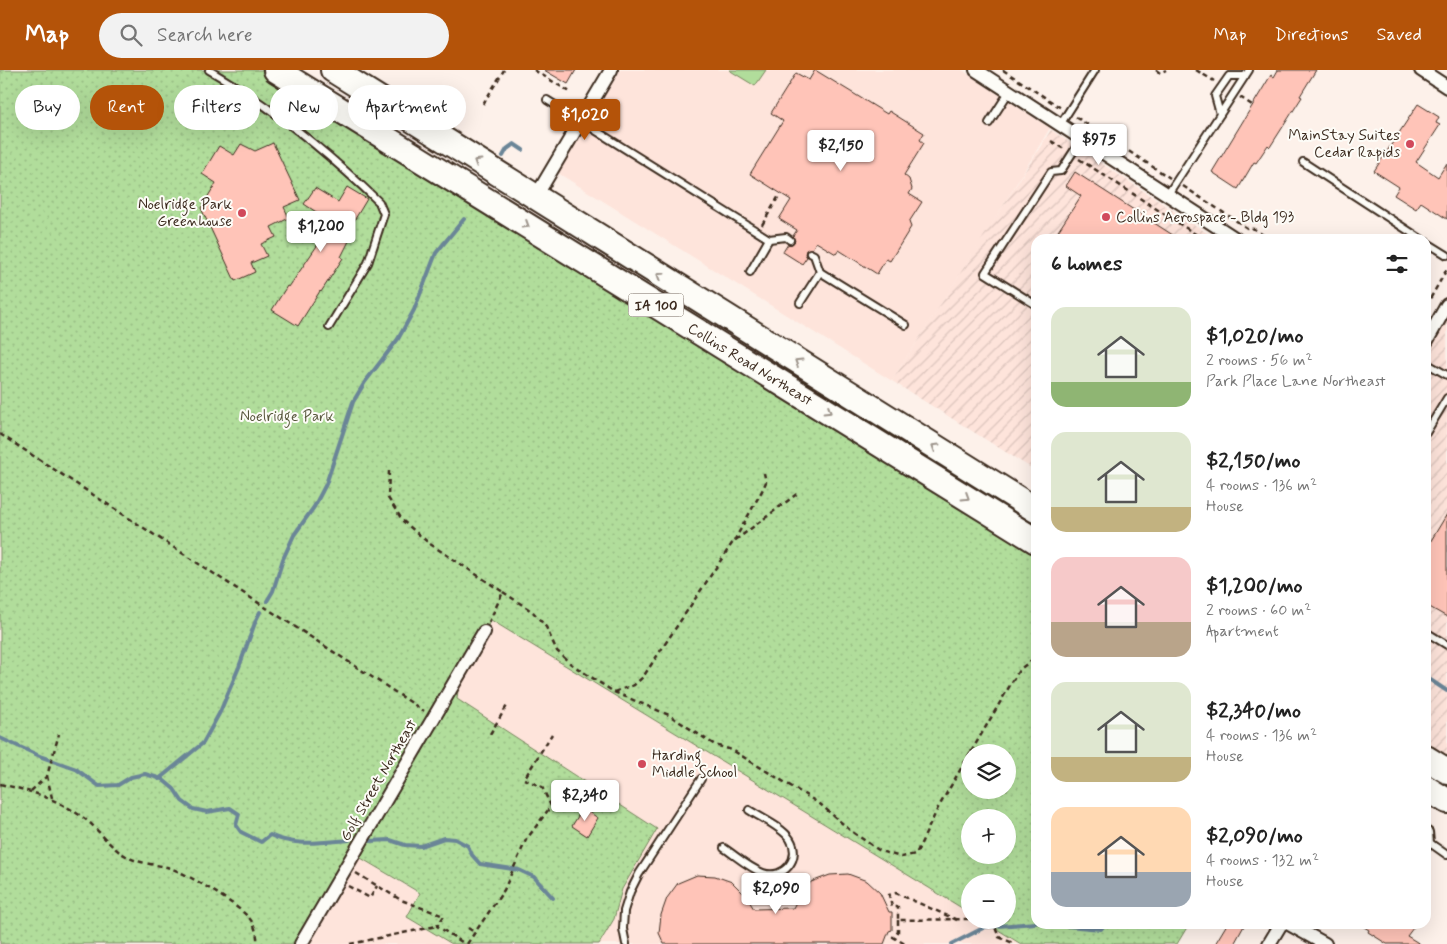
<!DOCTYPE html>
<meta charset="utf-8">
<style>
:root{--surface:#fff;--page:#f2f2f2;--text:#222;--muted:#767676;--accent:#b45309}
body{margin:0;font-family:Mynerve,sans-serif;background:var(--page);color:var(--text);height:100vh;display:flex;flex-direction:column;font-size:19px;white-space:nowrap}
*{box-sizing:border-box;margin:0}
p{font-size:16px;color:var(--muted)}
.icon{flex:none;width:28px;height:28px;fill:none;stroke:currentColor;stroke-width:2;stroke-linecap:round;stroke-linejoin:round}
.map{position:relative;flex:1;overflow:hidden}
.sheet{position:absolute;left:1031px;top:164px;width:400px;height:695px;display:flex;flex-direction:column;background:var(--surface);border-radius:15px;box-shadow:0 5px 20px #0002}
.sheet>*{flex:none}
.guide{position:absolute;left:15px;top:15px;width:475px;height:45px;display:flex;gap:10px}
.fabs{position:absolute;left:961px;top:674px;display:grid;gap:10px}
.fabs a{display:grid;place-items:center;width:55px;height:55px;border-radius:50%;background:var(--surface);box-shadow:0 5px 20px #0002;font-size:25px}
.price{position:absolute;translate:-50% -42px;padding:0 11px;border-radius:5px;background:#fff;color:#222;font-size:16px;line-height:32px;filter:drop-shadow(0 1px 2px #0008)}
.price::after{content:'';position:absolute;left:50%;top:30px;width:15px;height:11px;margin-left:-8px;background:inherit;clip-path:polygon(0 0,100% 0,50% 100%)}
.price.current{background:var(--accent);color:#fff}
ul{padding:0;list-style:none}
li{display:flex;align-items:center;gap:15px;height:125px;padding:0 20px}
li span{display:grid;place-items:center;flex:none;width:140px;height:100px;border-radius:15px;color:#555}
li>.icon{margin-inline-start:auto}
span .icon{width:60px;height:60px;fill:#fffc;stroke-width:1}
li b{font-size:21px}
h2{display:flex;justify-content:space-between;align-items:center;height:60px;padding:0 20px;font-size:21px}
.pill{padding:0 18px;border-radius:22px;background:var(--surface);box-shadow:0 5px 20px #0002;font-size:18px;line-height:45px}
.pill.current{background:var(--accent);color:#fff}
header{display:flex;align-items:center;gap:30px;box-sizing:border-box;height:70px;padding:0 25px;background:var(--accent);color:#fff}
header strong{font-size:24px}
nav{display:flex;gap:28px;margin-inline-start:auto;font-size:18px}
.search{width:350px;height:45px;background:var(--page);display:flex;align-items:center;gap:12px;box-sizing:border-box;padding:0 18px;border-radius:28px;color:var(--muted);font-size:19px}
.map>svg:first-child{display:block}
.built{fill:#fee4db}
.industrial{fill:url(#industrial-furrows)}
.grass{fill:#b1dd9b;stroke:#76845c}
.park{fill:url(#park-dots);stroke:#76845c;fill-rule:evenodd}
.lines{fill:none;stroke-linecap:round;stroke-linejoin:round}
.stream{stroke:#6a8597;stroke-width:4}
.building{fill:#ffc4b8;stroke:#3b2a1e}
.lane-casing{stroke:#3b2a1e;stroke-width:10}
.street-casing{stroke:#3b2a1e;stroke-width:16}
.highway-casing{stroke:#3b2a1e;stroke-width:28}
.path{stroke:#3b2a1e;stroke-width:2.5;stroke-dasharray:5 4;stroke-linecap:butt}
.lane{stroke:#fdfcf7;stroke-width:6}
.street{stroke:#fdfcf7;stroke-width:12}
.highway{stroke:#fdfcf7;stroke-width:24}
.oneway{stroke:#9c938a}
.poi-dot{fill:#d1495b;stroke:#fdfcf7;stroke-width:2}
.labels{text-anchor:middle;stroke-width:4;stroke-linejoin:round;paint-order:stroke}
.shield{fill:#fdfcf7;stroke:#75695f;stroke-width:1}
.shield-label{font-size:14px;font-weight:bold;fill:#3b2a1e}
.poi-label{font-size:15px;fill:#3b2a1e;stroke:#fdfcf7;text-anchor:end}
.street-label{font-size:15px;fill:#3b2a1e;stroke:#fdfcf7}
.park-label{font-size:15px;fill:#58573d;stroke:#fdfcf7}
</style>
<header>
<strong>Map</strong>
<div class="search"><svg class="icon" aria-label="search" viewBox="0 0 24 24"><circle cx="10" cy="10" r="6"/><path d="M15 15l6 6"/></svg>Search here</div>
<nav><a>Map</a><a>Directions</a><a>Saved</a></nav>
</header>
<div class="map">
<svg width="1447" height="874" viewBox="0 0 1447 874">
<defs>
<pattern id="industrial-furrows" width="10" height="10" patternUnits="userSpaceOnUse" patternTransform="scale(1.25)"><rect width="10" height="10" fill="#fee4db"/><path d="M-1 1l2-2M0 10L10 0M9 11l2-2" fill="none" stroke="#dbc4bc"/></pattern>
<pattern id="park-dots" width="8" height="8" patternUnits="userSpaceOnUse" patternTransform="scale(1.25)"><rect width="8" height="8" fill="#b1dd9b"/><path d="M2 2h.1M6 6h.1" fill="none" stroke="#99be85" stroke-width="1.8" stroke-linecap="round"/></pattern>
</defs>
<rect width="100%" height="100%" fill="#fdf1ea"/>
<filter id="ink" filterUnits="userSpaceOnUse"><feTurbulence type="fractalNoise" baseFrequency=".02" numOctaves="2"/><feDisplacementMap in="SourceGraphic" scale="10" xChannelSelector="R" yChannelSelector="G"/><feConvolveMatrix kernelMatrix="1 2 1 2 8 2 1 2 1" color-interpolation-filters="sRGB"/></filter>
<g filter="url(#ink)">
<g class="built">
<path d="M620,0H962L1050,58L989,159L892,311L558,103Z"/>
<path d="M491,550L970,843V850H982L1021,874H599L614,849L622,820L635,795L457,629L460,602Z"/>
<path d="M354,784L420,824L407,847L452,874H301Z"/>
</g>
<g class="industrial">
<path d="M1051,60L1216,169H1036V401L892,311Z"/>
<path d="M1447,235V701L1426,688V272Z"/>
</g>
<path class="grass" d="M729,0H766L755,16Z"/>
<path class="park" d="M0,0H276L1036,471V854H1189L1177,874H1021L982,850H1008V812H970V843L491,550L460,602L457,629L657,759L622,819L614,849L599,874H452L407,847L420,823L354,784L301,874H0ZM970,682H1008V720H970ZM970,748H1008V785H970Z"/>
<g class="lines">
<g class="stream">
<path d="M503,86L507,79L514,74L523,80"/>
<path d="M267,531L273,521L283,489L294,465L314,437L326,414L353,332L365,312L398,269L414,240L436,183L464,149"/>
<path d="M1426,607L1447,621"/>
<path d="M0,668L42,687L76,699L99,716L118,715L131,707L145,704L162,709L174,719L182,731L193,739L207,742L230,738L239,744L236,755L241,762L261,772L270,765C294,777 323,772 349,770"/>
<path d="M159,709L203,673L220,642L239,597L256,550L260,542"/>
<path d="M370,771L390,770L405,775L421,776L444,768L455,769L468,776L472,785L480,794L519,800L534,807L553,828"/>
<path d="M1045,854L1101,859L1105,854"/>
<path d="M952,874L985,857L1036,853"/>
</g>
</g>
<g class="building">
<path d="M544,0H576L568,14Z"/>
<path d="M815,0L887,44L889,41L924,63L920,70L924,73L904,105L909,109L912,119L909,124L922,132L909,152L911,157L890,191L886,189L877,204L839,180L836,184L816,172L812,179L806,180L805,184L807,187L802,194L783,182L788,174H792L795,171L793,166L797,160L779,149L791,130L750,104L783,51L771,43L796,3L809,10Z"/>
<path d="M1278,0H1316L1300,26L1302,27L1270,77L1268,75L1256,93L1254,92L1238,119L1212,102L1271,5L1274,7Z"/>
<path d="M1418,34L1439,47L1436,53L1440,55L1416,92L1438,107L1447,93V149L1421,132L1416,139L1394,125L1399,117L1374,101Z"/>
<path d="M273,73L300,130L284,137L289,148L271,157L276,167L261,174L267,186L251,193L255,202L235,211L201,138L216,113L202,104L219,76L234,85L241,74L255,81Z"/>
<path d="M1075,102L1179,169H1053L1081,126L1066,116Z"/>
<path d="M347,117L367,129L349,159L353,163L341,187L343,188L321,222L320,221L298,256L272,240L287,216L289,217L325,164L320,161L327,149L304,134L315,118L338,132Z"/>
<path d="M1447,444V547L1426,535V479Z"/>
<path d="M583,738L598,748L587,766L572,756Z"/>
<path d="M848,804L867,811L880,823L889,842H892V860L889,861L884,874H664L659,863L661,845L667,828L678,813L697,805L715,806L732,812L746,826L754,839L793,838L799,826L811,812L830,805Z"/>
<path d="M1227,854H1245L1234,874H1215Z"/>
<path d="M1359,854H1416L1407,866L1420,874H1387L1368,862L1369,860Z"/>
</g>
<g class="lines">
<g class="lane-casing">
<g id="lane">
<path d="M209,0C271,36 327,82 379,132L384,144L368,193L329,257"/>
<path d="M547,30L769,169L786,167L790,170"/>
<path d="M1220,44L1215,26L1229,6H1245"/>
<path d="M989,53L1009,22"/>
<path d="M1060,55L1095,0"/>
<path d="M1303,92L1421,169"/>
<path d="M1168,124L1249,0"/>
<path d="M1426,172L1447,185"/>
<path d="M810,183L814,185L820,202L906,255"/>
<path d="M750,202L769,169"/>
<path d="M800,233L820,202"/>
<path d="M1036,235L985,203L1051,102L1061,101L1082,68"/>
<path d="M1426,293L1447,305"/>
<path d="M1426,363L1447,328"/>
<path d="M1426,562L1447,575"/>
<path d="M1426,760L1429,762L1430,773L1426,779"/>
<path d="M1430,773L1447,785"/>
<path d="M724,778C736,786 749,798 763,803C784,810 802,788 790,769C782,757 761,748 749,740"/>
<path d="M626,874L623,859L624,841L630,822L639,804L701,709"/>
</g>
</g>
<g class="street-casing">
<g id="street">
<path d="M976,0L1236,169"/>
<path d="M1421,0L1447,17"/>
<path d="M535,128L611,0"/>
<path d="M1426,272L1447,235"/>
<path d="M1289,854L1325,874"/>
<path d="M301,874L484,562"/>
<path d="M1269,874L1281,854"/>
</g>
</g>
<g class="highway-casing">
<g id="highway">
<path id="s1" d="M276,0L1036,471"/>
<path d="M333,0L1036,440"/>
<path d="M1426,688L1447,701"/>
<path d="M1426,718L1447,731"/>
</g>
</g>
<g class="path">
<path d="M534,0L570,22"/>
<path d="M1003,0L1061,38"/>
<path d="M1156,0L1160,3L1166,0"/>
<path d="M1196,0L1214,11"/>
<path d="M1240,27L1252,35"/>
<path d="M483,34L504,0"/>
<path d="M1076,47L1170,108"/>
<path d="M1051,71L1064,79"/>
<path d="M1079,89L1203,169"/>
<path d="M1183,116L1247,158L1254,159L1269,169"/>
<path d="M762,155L780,124"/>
<path d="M1426,236L1447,199"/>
<path d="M0,364L424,641"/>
<path d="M389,401L388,428L403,451L430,474L503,522L489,552"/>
<path d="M734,471L763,419L766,412L764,403"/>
<path d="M503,522L533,542L546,557L557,581L571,594L614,622L634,615L643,607L733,472L798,423"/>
<path d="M614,622L669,645L715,675L732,680L820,734L851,761L880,781L901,787L916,784L938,738L970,683"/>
<path d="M490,664L508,634"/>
<path d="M971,682L1019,600L1032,590L1036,582"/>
<path d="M47,706L52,728"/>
<path d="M0,714C35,722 62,730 90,753C102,764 111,778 126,786C139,794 156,794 170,798C188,804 239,835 250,849C255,855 258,867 257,874"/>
<path d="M31,721L47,706L59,664"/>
<path d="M356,803L401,830L444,846L437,856L465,874"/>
<path d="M348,816L370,828L377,816"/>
<path d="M898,850V862L893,867L905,874"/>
<path d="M957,850L896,823L889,825L892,837H898V850L970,849"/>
<path d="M992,850L999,867L1015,874"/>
<path d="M468,858L474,862"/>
<path d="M350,874L437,856"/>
<path d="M467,874L504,820L526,770L551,736L542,717L524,709L552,664"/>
</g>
<use href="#lane" class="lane"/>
<use href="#street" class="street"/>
<use href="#highway" class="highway"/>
</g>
<defs><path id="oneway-chevron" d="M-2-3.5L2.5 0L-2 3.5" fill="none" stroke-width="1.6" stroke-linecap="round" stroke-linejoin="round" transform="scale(1.25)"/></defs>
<g class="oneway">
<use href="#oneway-chevron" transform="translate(477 92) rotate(-148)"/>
<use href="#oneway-chevron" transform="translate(526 155) rotate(32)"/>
<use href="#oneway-chevron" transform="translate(660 206) rotate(-148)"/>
<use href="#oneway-chevron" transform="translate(798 292) rotate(-148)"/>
<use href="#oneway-chevron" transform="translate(828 341) rotate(32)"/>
<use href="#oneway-chevron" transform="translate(935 377) rotate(-148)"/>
<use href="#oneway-chevron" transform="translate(966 427) rotate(32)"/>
</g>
</g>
<g class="poi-dot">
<circle cx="1410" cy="74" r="5"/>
<circle cx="242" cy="143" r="5"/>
<circle cx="1106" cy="147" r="5"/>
<circle cx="642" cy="694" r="5"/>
</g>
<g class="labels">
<rect class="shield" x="628.5" y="223.5" width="55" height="23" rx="4"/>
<g class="shield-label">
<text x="656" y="240">IA 100</text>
</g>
<g class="poi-label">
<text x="1400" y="70">MainStay Suites<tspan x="1400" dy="17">Cedar Rapids</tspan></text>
<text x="232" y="139">Noelridge Park<tspan x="232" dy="17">Greenhouse</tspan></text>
<text x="1116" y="152" text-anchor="start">Collins Aerospace - Bldg 193</text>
<text x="652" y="690" text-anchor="start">Harding<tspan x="652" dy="17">Middle School</tspan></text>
</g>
<g class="street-label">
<text dy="5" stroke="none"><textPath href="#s1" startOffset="558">Collins Road Northeast</textPath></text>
<text transform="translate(378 710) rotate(-60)" y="5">Golf Street Northeast</text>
</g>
<g class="park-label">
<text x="287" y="351">Noelridge Park</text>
</g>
</g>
</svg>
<div class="fabs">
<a><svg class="icon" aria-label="layers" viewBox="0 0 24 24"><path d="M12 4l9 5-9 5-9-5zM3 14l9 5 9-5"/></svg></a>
<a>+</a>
<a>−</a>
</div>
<b class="price current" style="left:585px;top:71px">$1,020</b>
<b class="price" style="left:1099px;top:96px">$975</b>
<b class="price" style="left:841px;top:102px">$2,150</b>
<b class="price" style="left:321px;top:183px">$1,200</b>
<b class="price" style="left:585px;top:752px">$2,340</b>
<b class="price" style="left:776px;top:845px">$2,090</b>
<div class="guide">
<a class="pill">Buy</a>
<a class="pill current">Rent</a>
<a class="pill">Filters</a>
<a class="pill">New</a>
<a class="pill">Apartment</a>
</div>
<section class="sheet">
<h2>6 homes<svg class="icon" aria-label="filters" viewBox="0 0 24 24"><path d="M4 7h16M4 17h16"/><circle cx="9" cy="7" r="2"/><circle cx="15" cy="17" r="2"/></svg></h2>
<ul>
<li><span style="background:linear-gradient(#dfe7d0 75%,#8fb573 0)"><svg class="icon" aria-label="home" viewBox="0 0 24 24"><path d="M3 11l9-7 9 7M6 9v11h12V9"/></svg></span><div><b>$1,020/mo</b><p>2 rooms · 56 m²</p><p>Park Place Lane Northeast</p></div></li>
<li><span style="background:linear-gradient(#dfe7d0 75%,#c2b280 0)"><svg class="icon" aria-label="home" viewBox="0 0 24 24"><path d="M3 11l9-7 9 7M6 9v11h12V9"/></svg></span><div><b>$2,150/mo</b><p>4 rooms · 136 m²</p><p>House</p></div></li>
<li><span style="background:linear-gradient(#f6c9c9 65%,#b9a48a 0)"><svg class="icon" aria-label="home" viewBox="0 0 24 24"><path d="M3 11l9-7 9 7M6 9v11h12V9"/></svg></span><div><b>$1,200/mo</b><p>2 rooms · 60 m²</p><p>Apartment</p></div></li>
<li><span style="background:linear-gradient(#dfe7d0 75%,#c2b280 0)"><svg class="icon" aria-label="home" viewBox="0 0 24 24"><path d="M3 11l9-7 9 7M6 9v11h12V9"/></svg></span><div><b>$2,340/mo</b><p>4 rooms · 136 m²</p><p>House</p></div></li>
<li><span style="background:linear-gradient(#ffd9b3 65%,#9aa5b1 0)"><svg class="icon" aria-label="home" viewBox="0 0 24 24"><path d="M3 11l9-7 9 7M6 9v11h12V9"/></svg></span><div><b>$2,090/mo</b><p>4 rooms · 132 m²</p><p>House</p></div></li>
</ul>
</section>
</div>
